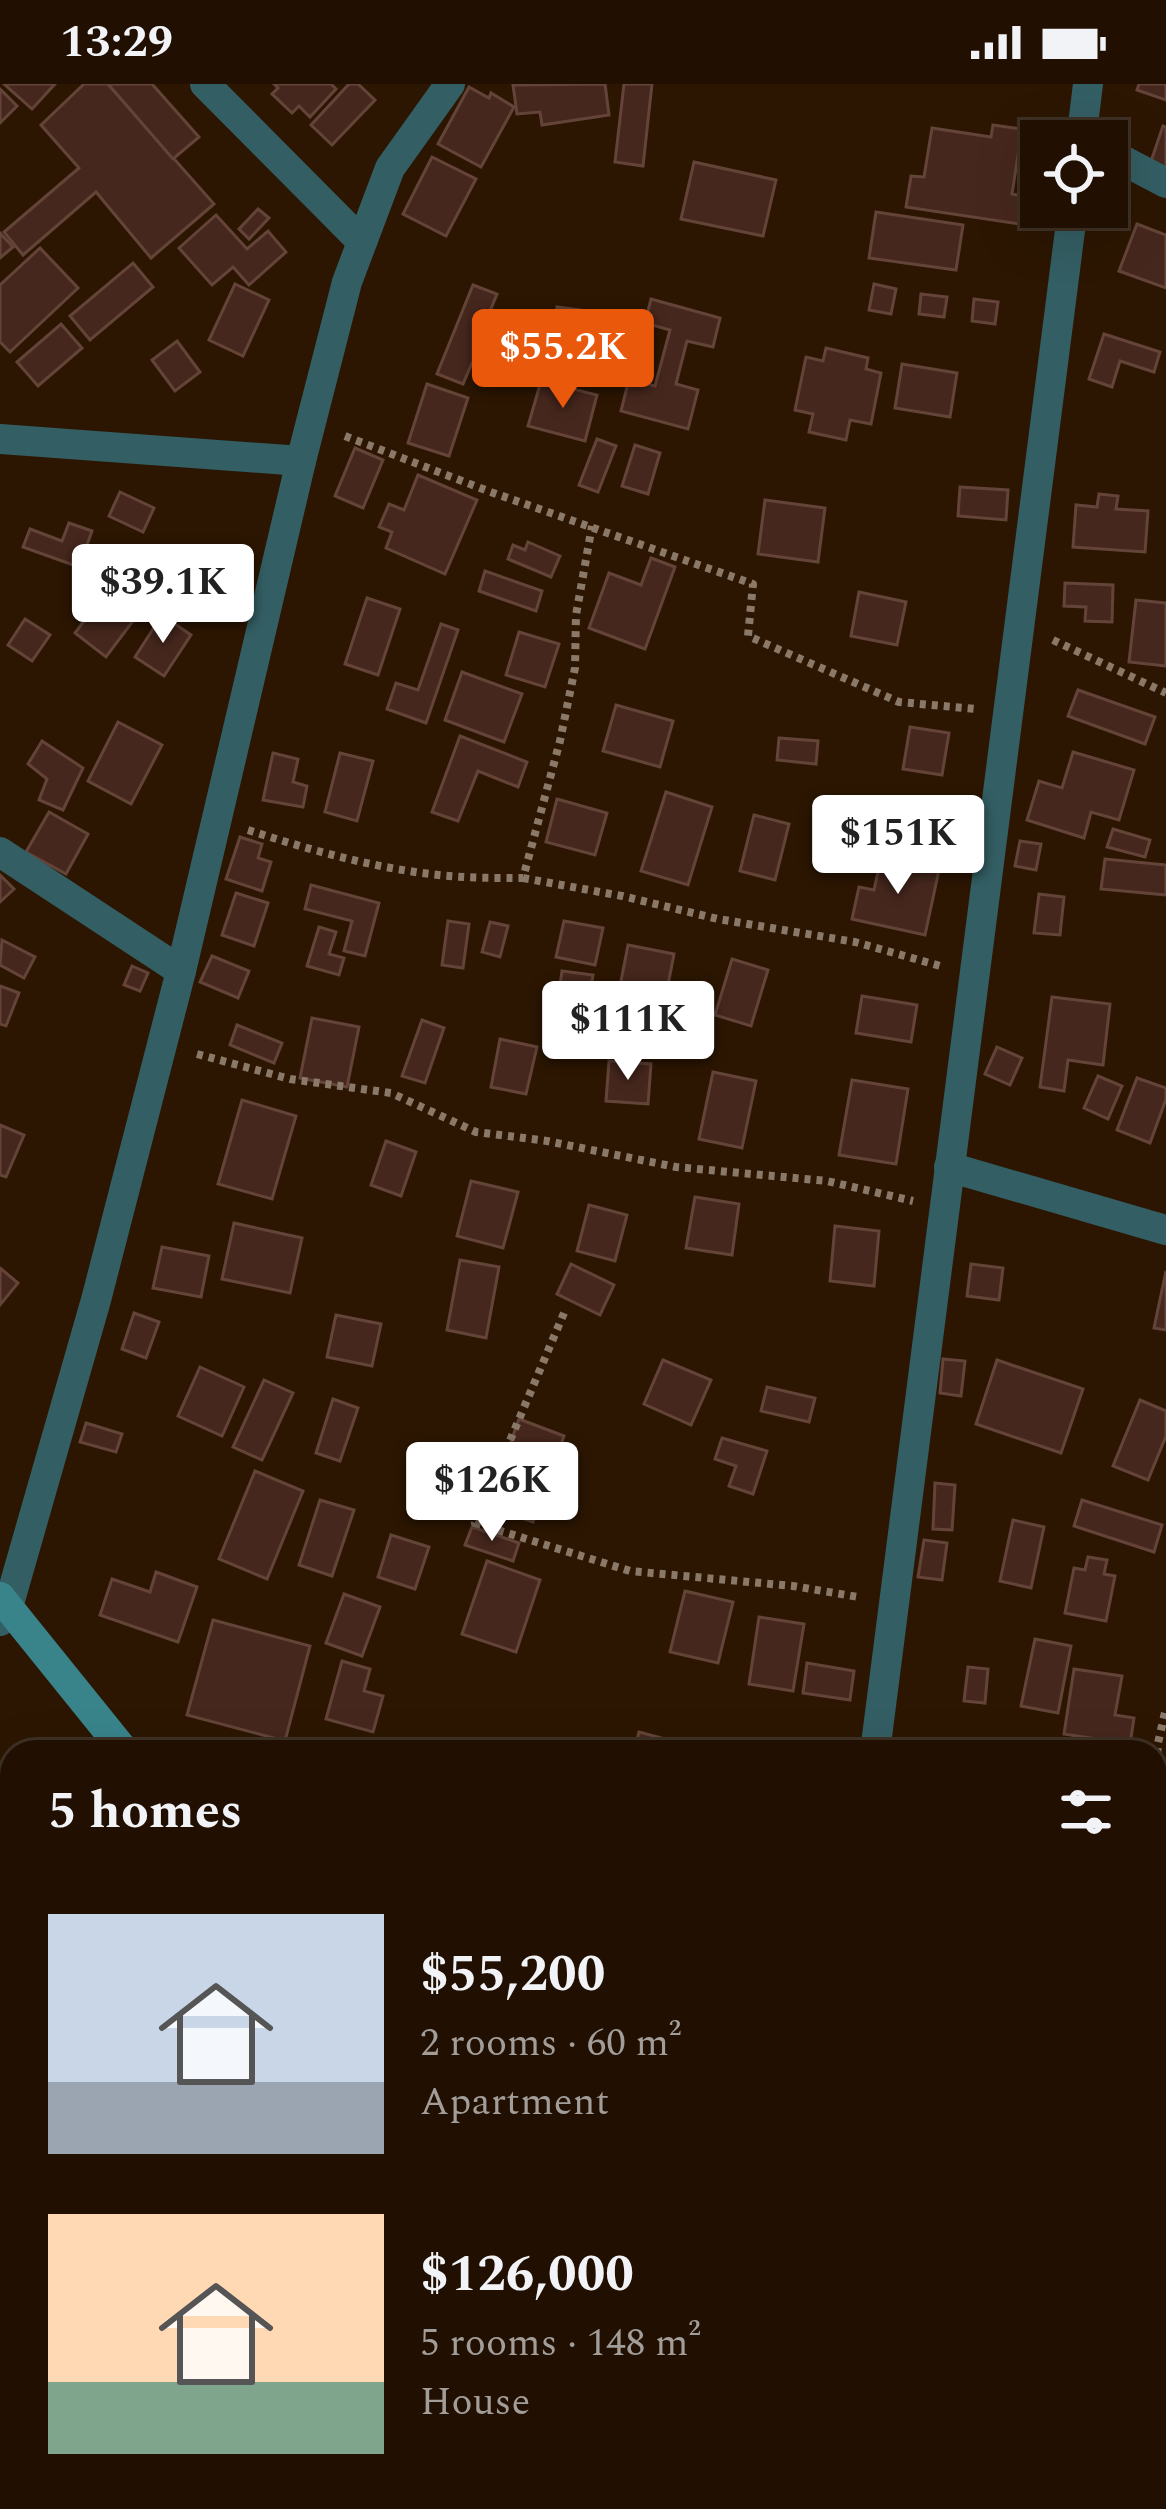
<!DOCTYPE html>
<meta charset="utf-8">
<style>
:root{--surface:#211002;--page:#2d1e11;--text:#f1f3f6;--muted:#a29d99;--line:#3e3024;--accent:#ea580c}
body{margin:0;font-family:Spectral,serif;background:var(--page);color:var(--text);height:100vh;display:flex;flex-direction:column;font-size:45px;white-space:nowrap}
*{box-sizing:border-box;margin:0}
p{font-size:39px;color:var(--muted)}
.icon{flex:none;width:66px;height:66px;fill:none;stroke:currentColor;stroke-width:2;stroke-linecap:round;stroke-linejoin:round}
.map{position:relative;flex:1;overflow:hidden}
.details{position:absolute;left:0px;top:1656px;width:1167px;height:771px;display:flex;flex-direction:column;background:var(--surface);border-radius:36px 36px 0 0;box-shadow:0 12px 48px #0002,0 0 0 3px var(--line)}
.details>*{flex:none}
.tools{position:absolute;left:1020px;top:36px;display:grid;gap:24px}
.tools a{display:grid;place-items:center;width:108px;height:108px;border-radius:0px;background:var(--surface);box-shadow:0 12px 48px #0002,0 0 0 3px var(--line);font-size:60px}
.price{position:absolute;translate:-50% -102px;padding:0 27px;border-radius:12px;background:#fff;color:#222;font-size:39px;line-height:78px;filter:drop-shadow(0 3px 6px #0008)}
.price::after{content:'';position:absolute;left:50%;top:72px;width:36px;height:27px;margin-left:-18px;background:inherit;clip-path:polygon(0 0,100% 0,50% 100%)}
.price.active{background:var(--accent);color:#fff}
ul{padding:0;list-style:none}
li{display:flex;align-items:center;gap:36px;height:300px;padding:0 48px}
li span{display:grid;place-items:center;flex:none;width:336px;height:240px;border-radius:0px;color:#555}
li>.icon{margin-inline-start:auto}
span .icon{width:144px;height:144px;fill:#fffc;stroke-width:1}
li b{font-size:51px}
h2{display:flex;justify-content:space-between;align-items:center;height:144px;padding:0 48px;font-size:51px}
.status{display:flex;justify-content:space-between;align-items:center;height:84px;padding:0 60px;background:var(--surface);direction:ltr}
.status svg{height:33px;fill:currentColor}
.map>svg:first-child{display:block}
.building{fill:#46271d;stroke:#644439;stroke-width:3}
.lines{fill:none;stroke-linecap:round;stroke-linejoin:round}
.path{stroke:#8a7868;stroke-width:8;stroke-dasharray:6 6;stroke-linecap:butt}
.street{stroke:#335e63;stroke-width:30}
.secondary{stroke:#39848b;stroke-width:30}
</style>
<div class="status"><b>13:29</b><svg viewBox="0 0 49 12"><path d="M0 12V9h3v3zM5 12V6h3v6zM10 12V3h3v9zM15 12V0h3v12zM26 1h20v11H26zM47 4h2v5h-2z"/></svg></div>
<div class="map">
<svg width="1166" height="2425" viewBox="0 0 1166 2425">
<rect width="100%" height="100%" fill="#2c1602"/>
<g class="building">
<path d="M4,0H55L32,25Z"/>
<path d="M84,0H108L214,120L151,174L96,108L23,171L4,148L79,84L41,41Z"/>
<path d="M108,0H152L199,53L173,75Z"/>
<path d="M274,0H331L336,5L310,33L299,22L292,29L272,10L278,4Z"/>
<path d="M349,0H358L375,16L332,61L311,41Z"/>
<path d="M605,0L609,31L542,41L540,28L517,30L513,1Z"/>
<path d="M624,0H652L643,82L615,78Z"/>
<path d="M1139,0H1166V16L1137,6Z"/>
<path d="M469,3L489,14L491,9L514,23L481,83L438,60Z"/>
<path d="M0,5L17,22L0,39Z"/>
<path d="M993,41L1022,45L1012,110L1025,112L1020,140L906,123L911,92L924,93L932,44L991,53Z"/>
<path d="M1163,42L1166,43V93L1148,86Z"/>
<path d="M432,73L476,95L446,152L403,130Z"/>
<path d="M694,78L776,96L763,152L681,135Z"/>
<path d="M258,125L269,134L249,155L239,145Z"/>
<path d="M876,128L963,141L956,186L869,174Z"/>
<path d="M216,131L247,165L268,147L286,168L249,201L233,183L212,201L179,164Z"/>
<path d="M1137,140L1166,151V204L1119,187Z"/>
<path d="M0,149L13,163L0,174Z"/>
<path d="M40,164L78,204L10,268L0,258V201Z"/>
<path d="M133,179L153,203L90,256L70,232Z"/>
<path d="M235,200L269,216L243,272L209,256Z"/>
<path d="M874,200L896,205L891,230L869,226Z"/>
<path d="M473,201L497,210L488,232L511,241L493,287L472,279L463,300L437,290Z"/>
<path d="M921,210L947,213L944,233L919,230Z"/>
<path d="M651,215L720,234L713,263L687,257L676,300L698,306L688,345L621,327L629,295L655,302L670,246L645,239Z"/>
<path d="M974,215L998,218L995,240L972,237Z"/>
<path d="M557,223L581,226L576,271L552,269Z"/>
<path d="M61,240L82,264L38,302L17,278Z"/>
<path d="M1104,250L1160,268L1154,288L1120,277L1112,303L1089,295Z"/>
<path d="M177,257L200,288L175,307L152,276Z"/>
<path d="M826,264L868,274L866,285L881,289L871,340L850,336L846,356L809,348L813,330L795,326L806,273L823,277Z"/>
<path d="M902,280L957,289L950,333L895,324Z"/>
<path d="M541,297L597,311L585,357L528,342Z"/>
<path d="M427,300L468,314L449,372L408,359Z"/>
<path d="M597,355L616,362L598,408L579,401Z"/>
<path d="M635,361L660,369L648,410L622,402Z"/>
<path d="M355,364L383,376L363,424L335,412Z"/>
<path d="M418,391L477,416L445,490L386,464L392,448L379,443L389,420L404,426Z"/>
<path d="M960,403L1008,406L1006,436L958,432Z"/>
<path d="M120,408L154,424L143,448L109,432Z"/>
<path d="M1099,410L1118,412L1116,425L1148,427L1145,468L1073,463L1076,421L1097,423Z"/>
<path d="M765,416L825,424L818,478L758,470Z"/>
<path d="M69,439L92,447L79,483L23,463L30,445L62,457Z"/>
<path d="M528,458L560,472L551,493L508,475L513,461L525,466Z"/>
<path d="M651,474L675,483L645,565L589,544L609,489L641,501Z"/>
<path d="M485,487L542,507L536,527L479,507Z"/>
<path d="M1065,499L1113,501L1112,538L1085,537L1086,523L1064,522Z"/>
<path d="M111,501L142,525L106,573L75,549Z"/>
<path d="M859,508L906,518L897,561L851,552Z"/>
<path d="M367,514L400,525L378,591L345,580Z"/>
<path d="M1136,516L1166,519V582L1129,578Z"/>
<path d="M162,531L191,551L164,592L135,573Z"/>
<path d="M25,535L50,551L32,577L8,561Z"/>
<path d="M441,540L458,546L426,639L387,625L396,599L418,606Z"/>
<path d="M519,548L559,560L545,603L506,591Z"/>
<path d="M462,588L522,610L504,658L445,636Z"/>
<path d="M1078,606L1155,633L1145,660L1068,632Z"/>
<path d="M616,621L673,637L660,683L603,667Z"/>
<path d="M118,638L162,661L131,720L88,697Z"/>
<path d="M910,643L949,649L942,691L903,685Z"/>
<path d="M460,652L527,678L518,703L478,687L458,737L432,728Z"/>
<path d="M779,654L818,657L816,680L777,676Z"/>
<path d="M42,657L83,684L63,726L39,716L47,695L28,680Z"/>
<path d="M1073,668L1134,686L1119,736L1091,728L1084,754L1027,736L1039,697L1062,704Z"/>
<path d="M273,669L298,675L293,698L307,702L303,723L263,716Z"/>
<path d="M340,669L373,677L357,737L325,728Z"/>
<path d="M666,708L712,723L688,801L641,787Z"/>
<path d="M557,715L607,729L595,771L546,758Z"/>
<path d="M49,728L88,750L66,790L26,768Z"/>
<path d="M754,731L789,740L775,796L740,787Z"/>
<path d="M917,744L960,755L954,777L911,765Z"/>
<path d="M1113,745L1150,756L1145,773L1107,763Z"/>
<path d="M240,753L262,760L258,774L271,778L262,807L226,795Z"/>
<path d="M1020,757L1041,760L1036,786L1015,782Z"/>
<path d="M881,774L939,786L925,851L852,835L859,803L874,806Z"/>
<path d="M1105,775L1166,781V811L1101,805Z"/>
<path d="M0,791L14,805L0,818Z"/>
<path d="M311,801L379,819L365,872L344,867L352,837L305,825Z"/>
<path d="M236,809L268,819L254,862L222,851Z"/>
<path d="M1039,810L1064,813L1060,851L1034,849Z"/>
<path d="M448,837L469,840L463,884L442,881Z"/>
<path d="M564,837L603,844L595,881L556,873Z"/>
<path d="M490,838L508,842L500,873L482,868Z"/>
<path d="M319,843L336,848L329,870L344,874L339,891L307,882Z"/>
<path d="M2,856L35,873L24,894L0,881Z"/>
<path d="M628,861L674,870L662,932L616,923Z"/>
<path d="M212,872L249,887L238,914L200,898Z"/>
<path d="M732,875L768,886L751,942L715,931Z"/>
<path d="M132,882L148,889L140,907L124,901Z"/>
<path d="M562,887L593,891L586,933L556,928Z"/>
<path d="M0,902L19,909L6,942L0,940Z"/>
<path d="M862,912L917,921L911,958L856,949Z"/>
<path d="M1052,913L1110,920L1103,981L1068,976L1064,1007L1040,1003Z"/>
<path d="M312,934L359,943L347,1003L300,994Z"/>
<path d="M422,936L444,944L425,999L402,992Z"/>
<path d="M237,941L282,959L274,979L230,961Z"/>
<path d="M500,955L537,963L526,1010L491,1003Z"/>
<path d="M997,963L1022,974L1010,1001L985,990Z"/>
<path d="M609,977L651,980L648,1020L606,1017Z"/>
<path d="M713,988L756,997L742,1064L699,1055Z"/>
<path d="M1098,992L1122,1002L1108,1035L1084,1024Z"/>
<path d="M1137,994L1166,1004V1015L1150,1059L1117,1046Z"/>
<path d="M852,996L908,1005L896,1080L839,1071Z"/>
<path d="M242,1016L296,1032L272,1115L218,1100Z"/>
<path d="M0,1041L24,1051L6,1093L0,1091Z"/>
<path d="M386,1057L416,1068L401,1112L371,1101Z"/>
<path d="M471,1097L518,1108L503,1164L457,1152Z"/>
<path d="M695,1113L739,1120L732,1171L686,1164Z"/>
<path d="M589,1121L627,1131L615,1177L577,1167Z"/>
<path d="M234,1139L302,1154L290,1209L222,1195Z"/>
<path d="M835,1142L879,1147L874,1202L830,1197Z"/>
<path d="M162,1163L209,1172L201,1213L153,1204Z"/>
<path d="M460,1176L499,1183L486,1254L447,1246Z"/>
<path d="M571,1180L614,1201L600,1231L557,1210Z"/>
<path d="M971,1180L1003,1184L999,1216L967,1212Z"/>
<path d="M0,1184L18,1199L0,1221Z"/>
<path d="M1166,1187V1246L1154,1244Z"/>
<path d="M134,1229L159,1238L146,1274L122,1265Z"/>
<path d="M336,1231L381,1240L372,1282L327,1273Z"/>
<path d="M943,1275L965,1277L961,1312L940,1309Z"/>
<path d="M663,1276L711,1296L691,1341L644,1320Z"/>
<path d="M997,1276L1083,1305L1061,1369L976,1340Z"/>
<path d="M200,1283L244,1303L222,1352L178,1332Z"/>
<path d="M264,1296L293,1309L262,1376L233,1363Z"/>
<path d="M767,1303L815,1314L809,1338L761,1327Z"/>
<path d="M333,1315L358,1324L340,1377L316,1369Z"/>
<path d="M1140,1316L1166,1327V1352L1148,1396L1113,1382Z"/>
<path d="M519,1335L564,1352L533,1438L488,1422Z"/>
<path d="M86,1339L122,1350L116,1368L80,1358Z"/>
<path d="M722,1354L767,1367L753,1410L729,1402L736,1382L715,1375Z"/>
<path d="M255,1387L303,1407L267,1495L219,1475Z"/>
<path d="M935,1399L955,1401L952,1446L933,1445Z"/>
<path d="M320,1416L354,1426L332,1492L299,1481Z"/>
<path d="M1082,1416L1162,1441L1154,1468L1074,1442Z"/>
<path d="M1013,1436L1044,1443L1031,1504L1000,1497Z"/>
<path d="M472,1443L519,1459L513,1477L465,1461Z"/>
<path d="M391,1451L429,1463L415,1505L378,1493Z"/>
<path d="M924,1456L947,1459L942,1496L918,1493Z"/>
<path d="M1088,1473L1107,1476L1104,1490L1115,1492L1106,1537L1065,1529L1074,1484L1085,1486Z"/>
<path d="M487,1477L540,1496L516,1568L462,1550Z"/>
<path d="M156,1488L197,1503L178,1558L100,1531L112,1495L150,1508Z"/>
<path d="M685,1507L733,1518L718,1579L670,1568Z"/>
<path d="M344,1510L380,1523L362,1572L326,1559Z"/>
<path d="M759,1533L804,1540L793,1607L749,1600Z"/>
<path d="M213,1536L310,1562L285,1657L187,1631Z"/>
<path d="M1035,1555L1071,1562L1058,1629L1021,1622Z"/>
<path d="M342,1577L370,1585L364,1607L383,1612L373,1648L326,1635Z"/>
<path d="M807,1579L854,1587L850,1616L803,1609Z"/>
<path d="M968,1583L988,1585L985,1619L964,1617Z"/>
<path d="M1074,1585L1122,1592L1115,1631L1134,1634L1130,1660L1064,1650Z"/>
<path d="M639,1648L669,1656L666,1668H622L625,1655L636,1659Z"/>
<path d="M1157,1849L1166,1851V1905L1155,1902Z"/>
<path d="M1155,2112L1166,2115V2171L1155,2168Z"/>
<path d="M0,2274L12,2282V2316L0,2308Z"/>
<path d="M417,2415H470L500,2425H414Z"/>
<path d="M792,2415H838L854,2425H798L789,2419Z"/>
</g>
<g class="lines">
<g class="path">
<path d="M345,352L488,407L753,500L748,552L899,618L976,625"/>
<path d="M1053,556L1166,609"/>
<path d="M248,746C313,767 381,786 449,792C473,794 499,794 523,794L560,657L575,584L576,531L592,442"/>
<path d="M523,794L622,812L718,835L855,858L944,883"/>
<path d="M197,970L290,995L391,1009L476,1048L547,1057L676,1083L827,1097L913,1117"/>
<path d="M564,1229L475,1439L630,1487L793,1502L858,1513"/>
<path d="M1155,1706L1158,1659L1166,1624"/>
<path d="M1155,2197L1166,2202"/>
<path d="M878,2425L886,2415"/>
</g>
<g class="street">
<path d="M205,0L362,158"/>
<path d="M1081,57L1088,0"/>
<path d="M1107,68L1166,99"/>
<path d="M0,355L301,377"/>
<path d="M0,768L181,887"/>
<path d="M949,1083L1166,1146"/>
<path d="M0,1537L8,1523L96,1216L181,887L301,377L347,198L390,84L450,0"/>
<path d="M875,1668L1073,123"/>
<path d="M1155,1785L1166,1787"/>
</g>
<g class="secondary">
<path d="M0,1513L125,1668"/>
<path d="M729,2415L737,2425"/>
</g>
</g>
</svg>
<div class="tools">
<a><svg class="icon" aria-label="locate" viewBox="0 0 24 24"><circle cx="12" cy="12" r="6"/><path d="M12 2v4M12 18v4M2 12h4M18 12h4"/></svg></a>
</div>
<b class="price active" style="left:563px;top:327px">$55.2K</b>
<b class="price" style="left:163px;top:562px">$39.1K</b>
<b class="price" style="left:898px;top:813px">$151K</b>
<b class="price" style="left:628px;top:999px">$111K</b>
<b class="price" style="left:492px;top:1460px">$126K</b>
<section class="details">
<h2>5 homes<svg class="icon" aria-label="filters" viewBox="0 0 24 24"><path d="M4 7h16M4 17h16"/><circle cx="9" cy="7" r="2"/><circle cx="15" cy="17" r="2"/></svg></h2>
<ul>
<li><span style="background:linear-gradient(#c9d6e8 70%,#9aa5b1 0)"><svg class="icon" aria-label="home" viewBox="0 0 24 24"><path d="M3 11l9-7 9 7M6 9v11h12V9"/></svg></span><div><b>$55,200</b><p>2 rooms · 60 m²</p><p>Apartment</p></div></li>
<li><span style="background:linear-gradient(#ffd9b3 70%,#7fa58c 0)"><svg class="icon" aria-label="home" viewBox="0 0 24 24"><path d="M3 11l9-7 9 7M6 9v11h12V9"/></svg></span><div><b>$126,000</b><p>5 rooms · 148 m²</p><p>House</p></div></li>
</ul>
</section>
</div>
